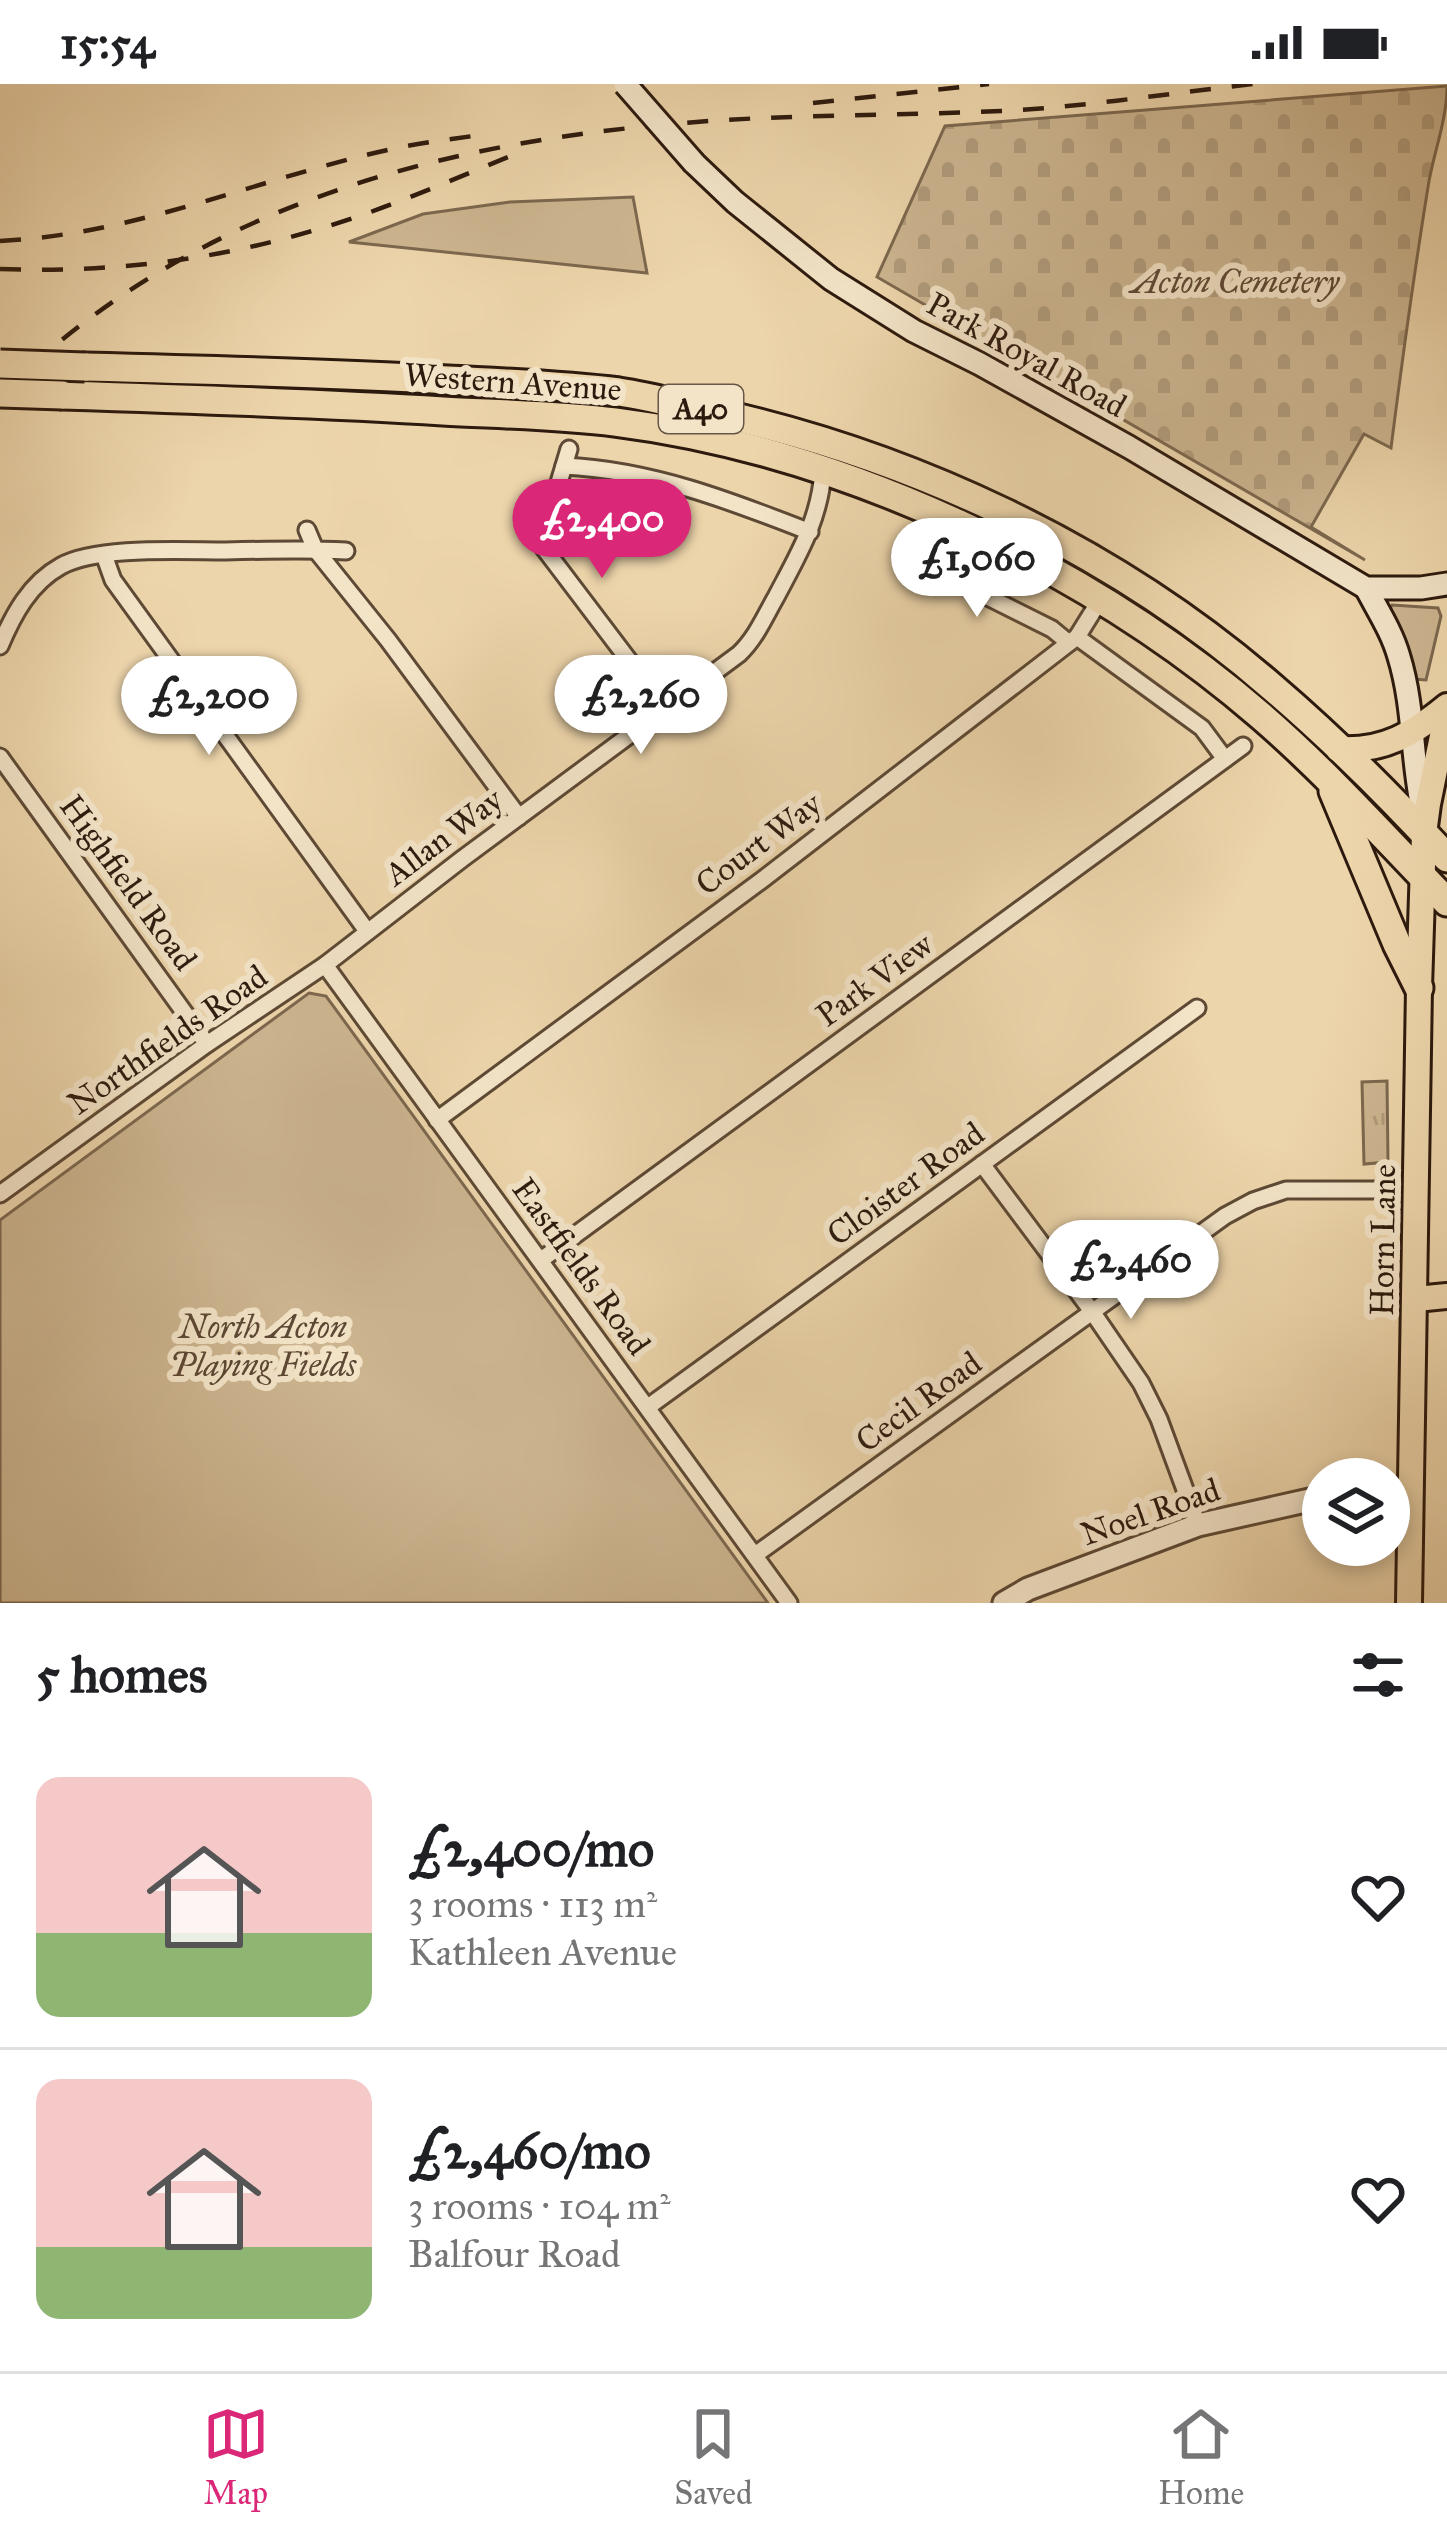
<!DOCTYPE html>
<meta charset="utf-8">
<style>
:root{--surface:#fff;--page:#f2f2f2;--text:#202124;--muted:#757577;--line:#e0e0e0;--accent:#db2777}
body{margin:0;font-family:"IM FELL Great Primer",serif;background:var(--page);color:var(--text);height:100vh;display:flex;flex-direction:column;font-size:45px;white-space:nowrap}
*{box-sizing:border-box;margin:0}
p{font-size:39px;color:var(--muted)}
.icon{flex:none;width:66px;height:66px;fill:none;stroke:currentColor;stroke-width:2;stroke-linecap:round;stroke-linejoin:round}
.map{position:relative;height:1519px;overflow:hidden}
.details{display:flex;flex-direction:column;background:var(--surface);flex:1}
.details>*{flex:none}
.buttons{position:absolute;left:1302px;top:1374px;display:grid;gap:24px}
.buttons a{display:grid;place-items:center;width:108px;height:108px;border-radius:50%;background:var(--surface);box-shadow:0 6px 18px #0003;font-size:60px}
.price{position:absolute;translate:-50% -102px;padding:0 27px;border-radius:42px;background:#fff;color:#222;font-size:39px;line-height:78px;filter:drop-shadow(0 3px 6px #0008)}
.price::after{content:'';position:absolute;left:50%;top:72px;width:36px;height:27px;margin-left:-18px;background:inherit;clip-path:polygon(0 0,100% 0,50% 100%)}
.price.current{background:var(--accent);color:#fff}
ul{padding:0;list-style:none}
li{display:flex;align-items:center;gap:36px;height:300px;padding:0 36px}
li+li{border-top:3px solid var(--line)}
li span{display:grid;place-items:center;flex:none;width:336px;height:240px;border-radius:24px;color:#555}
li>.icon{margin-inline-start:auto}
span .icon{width:144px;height:144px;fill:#fffc;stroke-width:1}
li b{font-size:51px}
h2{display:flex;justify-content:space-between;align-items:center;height:144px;padding:0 36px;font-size:51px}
.status{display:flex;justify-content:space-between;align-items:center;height:84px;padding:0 60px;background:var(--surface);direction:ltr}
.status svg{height:33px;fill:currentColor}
.tabs{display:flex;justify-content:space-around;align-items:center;height:168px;border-top:3px solid var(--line);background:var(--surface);font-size:33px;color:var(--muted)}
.tabs a{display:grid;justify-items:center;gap:6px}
.tabs .current{color:var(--accent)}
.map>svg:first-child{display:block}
.grass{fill:url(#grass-tufts);stroke:#7c684f;stroke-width:3}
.cemetery{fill:url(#cemetery-stones);stroke:#7c684f;stroke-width:3}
.green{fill:#ccb590;stroke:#7c684f;stroke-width:3}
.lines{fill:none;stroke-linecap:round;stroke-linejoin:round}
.minor-casing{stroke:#5d4935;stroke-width:21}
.tertiary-casing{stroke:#5d4935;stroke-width:27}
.secondary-casing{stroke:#2d1a0e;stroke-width:27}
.primary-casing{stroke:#2d1a0e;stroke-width:30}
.trunk-casing{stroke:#2d1a0e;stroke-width:33}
.minor{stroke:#f3e4c8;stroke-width:15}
.tertiary{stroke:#f3e4c8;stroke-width:21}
.secondary{stroke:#f3e4c8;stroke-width:21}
.primary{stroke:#edd5ab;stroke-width:24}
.trunk{stroke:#edd5ab;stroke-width:27}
.rail{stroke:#2d1a0e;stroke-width:4.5;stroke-dasharray:21 21;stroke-linecap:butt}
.secondary-bridge-casing{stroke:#2d1a0e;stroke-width:27;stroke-linecap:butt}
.trunk-bridge-casing{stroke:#2d1a0e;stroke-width:33;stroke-linecap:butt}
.secondary-bridge{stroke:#f3e4c8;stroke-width:21}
.trunk-bridge{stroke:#edd5ab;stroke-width:27}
.labels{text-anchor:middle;stroke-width:12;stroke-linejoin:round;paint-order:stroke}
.shield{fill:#f3e4c8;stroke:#685746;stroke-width:3}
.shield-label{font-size:30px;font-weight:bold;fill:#2d1a0e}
.park-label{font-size:33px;font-style:italic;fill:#5d4835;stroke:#f3e4c8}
.street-label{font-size:33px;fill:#2d1a0e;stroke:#f3e4c8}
</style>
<div class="status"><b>15:54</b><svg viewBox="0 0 49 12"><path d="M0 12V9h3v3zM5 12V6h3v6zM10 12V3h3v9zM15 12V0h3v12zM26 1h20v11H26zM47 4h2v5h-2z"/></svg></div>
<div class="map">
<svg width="1447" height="1519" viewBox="0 0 1447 1519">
<defs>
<pattern id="grass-tufts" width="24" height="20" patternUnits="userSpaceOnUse" patternTransform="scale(3)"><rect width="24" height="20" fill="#ccb590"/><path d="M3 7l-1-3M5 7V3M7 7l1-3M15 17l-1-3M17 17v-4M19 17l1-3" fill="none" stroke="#b09b7b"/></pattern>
<pattern id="cemetery-stones" width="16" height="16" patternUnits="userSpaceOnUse" patternTransform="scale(3)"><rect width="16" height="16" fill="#ccb590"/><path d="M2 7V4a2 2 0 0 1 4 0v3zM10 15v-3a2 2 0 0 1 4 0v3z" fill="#b09b7b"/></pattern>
</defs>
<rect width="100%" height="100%" fill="#edd5ab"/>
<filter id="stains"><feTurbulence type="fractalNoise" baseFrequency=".00167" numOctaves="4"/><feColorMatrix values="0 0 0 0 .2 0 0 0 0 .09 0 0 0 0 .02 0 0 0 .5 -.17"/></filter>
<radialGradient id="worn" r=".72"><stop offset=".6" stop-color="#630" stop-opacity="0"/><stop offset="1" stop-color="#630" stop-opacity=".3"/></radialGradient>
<path class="grass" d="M1387,997L1388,1078L1364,1080L1362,998Z"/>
<path class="cemetery" d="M1447,2C1447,37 1433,70 1428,103C1414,190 1402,277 1391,364L1364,350L1311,443L1365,476L877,193L945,42Z"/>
<g class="green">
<path d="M633,113L647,189L349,158L423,130L510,118Z"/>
<path d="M1392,521L1438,524L1441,532L1426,596L1413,595L1388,528Z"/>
<path d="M309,909L326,912L768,1519H0V1136Z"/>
</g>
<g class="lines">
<g class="minor-casing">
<g id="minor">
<path d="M569,365L543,452V463L665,624"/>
<path d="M564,382C651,386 731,417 810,448"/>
<path d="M307,446L315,465L388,556L519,733"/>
<path d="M104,471L113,496L367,847"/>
<path d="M910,474L1052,545L1069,559"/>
<path d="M1077,553L1202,644L1225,675"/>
<path d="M0,562C13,531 30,499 61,482C97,462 182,467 225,467C266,466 306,465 346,467"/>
<path d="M0,673L207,960"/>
<path d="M325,881L789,1519"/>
<path d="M437,1036L762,796L1069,559L1077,553L1100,516"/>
<path d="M982,1080L1091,1226L1141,1299L1159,1335L1198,1441"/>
<path d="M0,1110L207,960L325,881L462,775L739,570C756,554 765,532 776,513C798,471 820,435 823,387"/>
<path d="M541,1176L1243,662"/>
<path d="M648,1323L1197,924"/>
<path d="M755,1471L1225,1132L1253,1117L1286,1106H1374"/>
</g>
</g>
<g class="tertiary-casing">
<path id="tertiary" d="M1004,1519L1028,1505L1198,1441L1323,1413"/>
</g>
<g class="secondary-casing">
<g id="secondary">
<path d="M694,79L735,118L831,195L914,247L980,280L1129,363L1366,504H1421L1447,500"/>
<path d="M1366,504C1378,527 1392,548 1399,573C1415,625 1411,680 1424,733"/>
</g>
</g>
<g class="primary-casing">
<g id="primary">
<path d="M1338,665C1383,668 1413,650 1447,622"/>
<path d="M1416,1215L1447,1212"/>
<path d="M1409,1519L1419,904L1424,750L1428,720L1447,628"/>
</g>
</g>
<g class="trunk-casing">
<g id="trunk">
<path d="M85,283C206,286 327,289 448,296C505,299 562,301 619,308C646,312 673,319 699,325C906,368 1112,464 1272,603C1334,656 1392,714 1447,774"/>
<path d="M62,311C189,315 316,319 443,327C500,330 558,331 615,338C843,367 1087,482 1261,632C1327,689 1386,755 1447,818"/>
<path d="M1333,707L1397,860L1419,904"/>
</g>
</g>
<use href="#minor" class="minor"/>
<use href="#tertiary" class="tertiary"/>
<use href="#secondary" class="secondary"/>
<use href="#primary" class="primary"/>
<use href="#trunk" class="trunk"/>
<g class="rail">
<path d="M813,19L989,0"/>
<path d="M0,157C140,150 258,94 392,65C418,59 446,56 473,52"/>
<path d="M0,185C111,189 219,176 325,143C389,124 451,96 513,71"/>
<path d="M0,312C184,127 431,59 684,39C789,30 895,32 1001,27C1085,23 1170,9 1253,0"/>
</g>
<g class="secondary-bridge-casing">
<path id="secondary-bridge" d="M625,0L694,79"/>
</g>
<g class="trunk-bridge-casing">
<g id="trunk-bridge">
<path d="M0,280L85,283"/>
<path d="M0,309L62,311"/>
</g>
</g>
<use href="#secondary-bridge" class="secondary-bridge"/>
<use href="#trunk-bridge" class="trunk-bridge"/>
</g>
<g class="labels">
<rect class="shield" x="659" y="301" width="84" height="48" rx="9"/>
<g class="shield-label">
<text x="701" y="335">A40</text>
</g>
<g class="park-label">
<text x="1235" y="209">Acton Cemetery</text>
<text x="263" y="1254">North Acton<tspan x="263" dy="38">Playing Fields</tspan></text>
</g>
<g class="street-label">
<text transform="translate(1027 270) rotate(29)" y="12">Park Royal Road</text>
<text transform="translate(513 297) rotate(4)" y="12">Western Avenue</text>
<text transform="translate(443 752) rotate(-37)" y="12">Allan Way</text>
<text transform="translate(758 759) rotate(-37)" y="12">Court Way</text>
<text transform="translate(129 798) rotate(54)" y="12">Highfield Road</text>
<text transform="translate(874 895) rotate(-36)" y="12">Park View</text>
<text transform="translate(167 955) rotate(-35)" y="12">Northfields Road</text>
<text transform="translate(905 1099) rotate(-36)" y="12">Cloister Road</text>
<text transform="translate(1382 1156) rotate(-89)" y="12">Horn Lane</text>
<text transform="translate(582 1182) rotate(54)" y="12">Eastfields Road</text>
<text transform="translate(918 1317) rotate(-36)" y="12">Cecil Road</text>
<text transform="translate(1150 1427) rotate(-19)" y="12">Noel Road</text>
</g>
</g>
<rect width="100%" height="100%" filter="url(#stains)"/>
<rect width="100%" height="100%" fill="url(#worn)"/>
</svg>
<div class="buttons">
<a><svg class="icon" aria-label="layers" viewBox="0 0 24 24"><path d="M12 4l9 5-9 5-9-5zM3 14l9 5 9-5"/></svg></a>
</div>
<b class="price current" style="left:602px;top:497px">£2,400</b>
<b class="price" style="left:977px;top:536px">£1,060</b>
<b class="price" style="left:641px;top:673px">£2,260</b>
<b class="price" style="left:209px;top:674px">£2,200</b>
<b class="price" style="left:1131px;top:1238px">£2,460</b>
</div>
<section class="details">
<h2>5 homes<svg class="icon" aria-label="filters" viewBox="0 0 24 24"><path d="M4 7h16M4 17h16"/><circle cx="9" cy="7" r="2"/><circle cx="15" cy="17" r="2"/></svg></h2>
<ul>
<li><span style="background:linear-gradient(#f6c9c9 65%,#8fb573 0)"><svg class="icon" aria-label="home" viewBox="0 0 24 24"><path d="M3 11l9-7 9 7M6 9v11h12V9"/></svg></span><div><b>£2,400/mo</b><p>3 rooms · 113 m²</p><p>Kathleen Avenue</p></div><svg class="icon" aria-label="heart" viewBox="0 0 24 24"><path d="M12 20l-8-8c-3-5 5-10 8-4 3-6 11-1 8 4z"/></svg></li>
<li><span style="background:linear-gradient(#f6c9c9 70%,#8fb573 0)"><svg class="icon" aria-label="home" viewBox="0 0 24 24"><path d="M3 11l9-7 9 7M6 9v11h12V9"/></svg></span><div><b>£2,460/mo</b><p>3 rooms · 104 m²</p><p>Balfour Road</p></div><svg class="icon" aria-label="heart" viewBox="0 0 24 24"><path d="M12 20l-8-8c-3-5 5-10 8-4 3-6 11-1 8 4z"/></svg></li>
</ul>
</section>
<nav class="tabs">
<a class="current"><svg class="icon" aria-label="map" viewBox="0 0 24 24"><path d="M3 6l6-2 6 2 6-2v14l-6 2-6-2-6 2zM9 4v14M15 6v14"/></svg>Map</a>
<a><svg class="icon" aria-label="saved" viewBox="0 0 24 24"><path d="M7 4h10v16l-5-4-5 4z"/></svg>Saved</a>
<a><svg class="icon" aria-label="home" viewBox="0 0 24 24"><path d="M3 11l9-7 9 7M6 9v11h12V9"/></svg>Home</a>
</nav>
